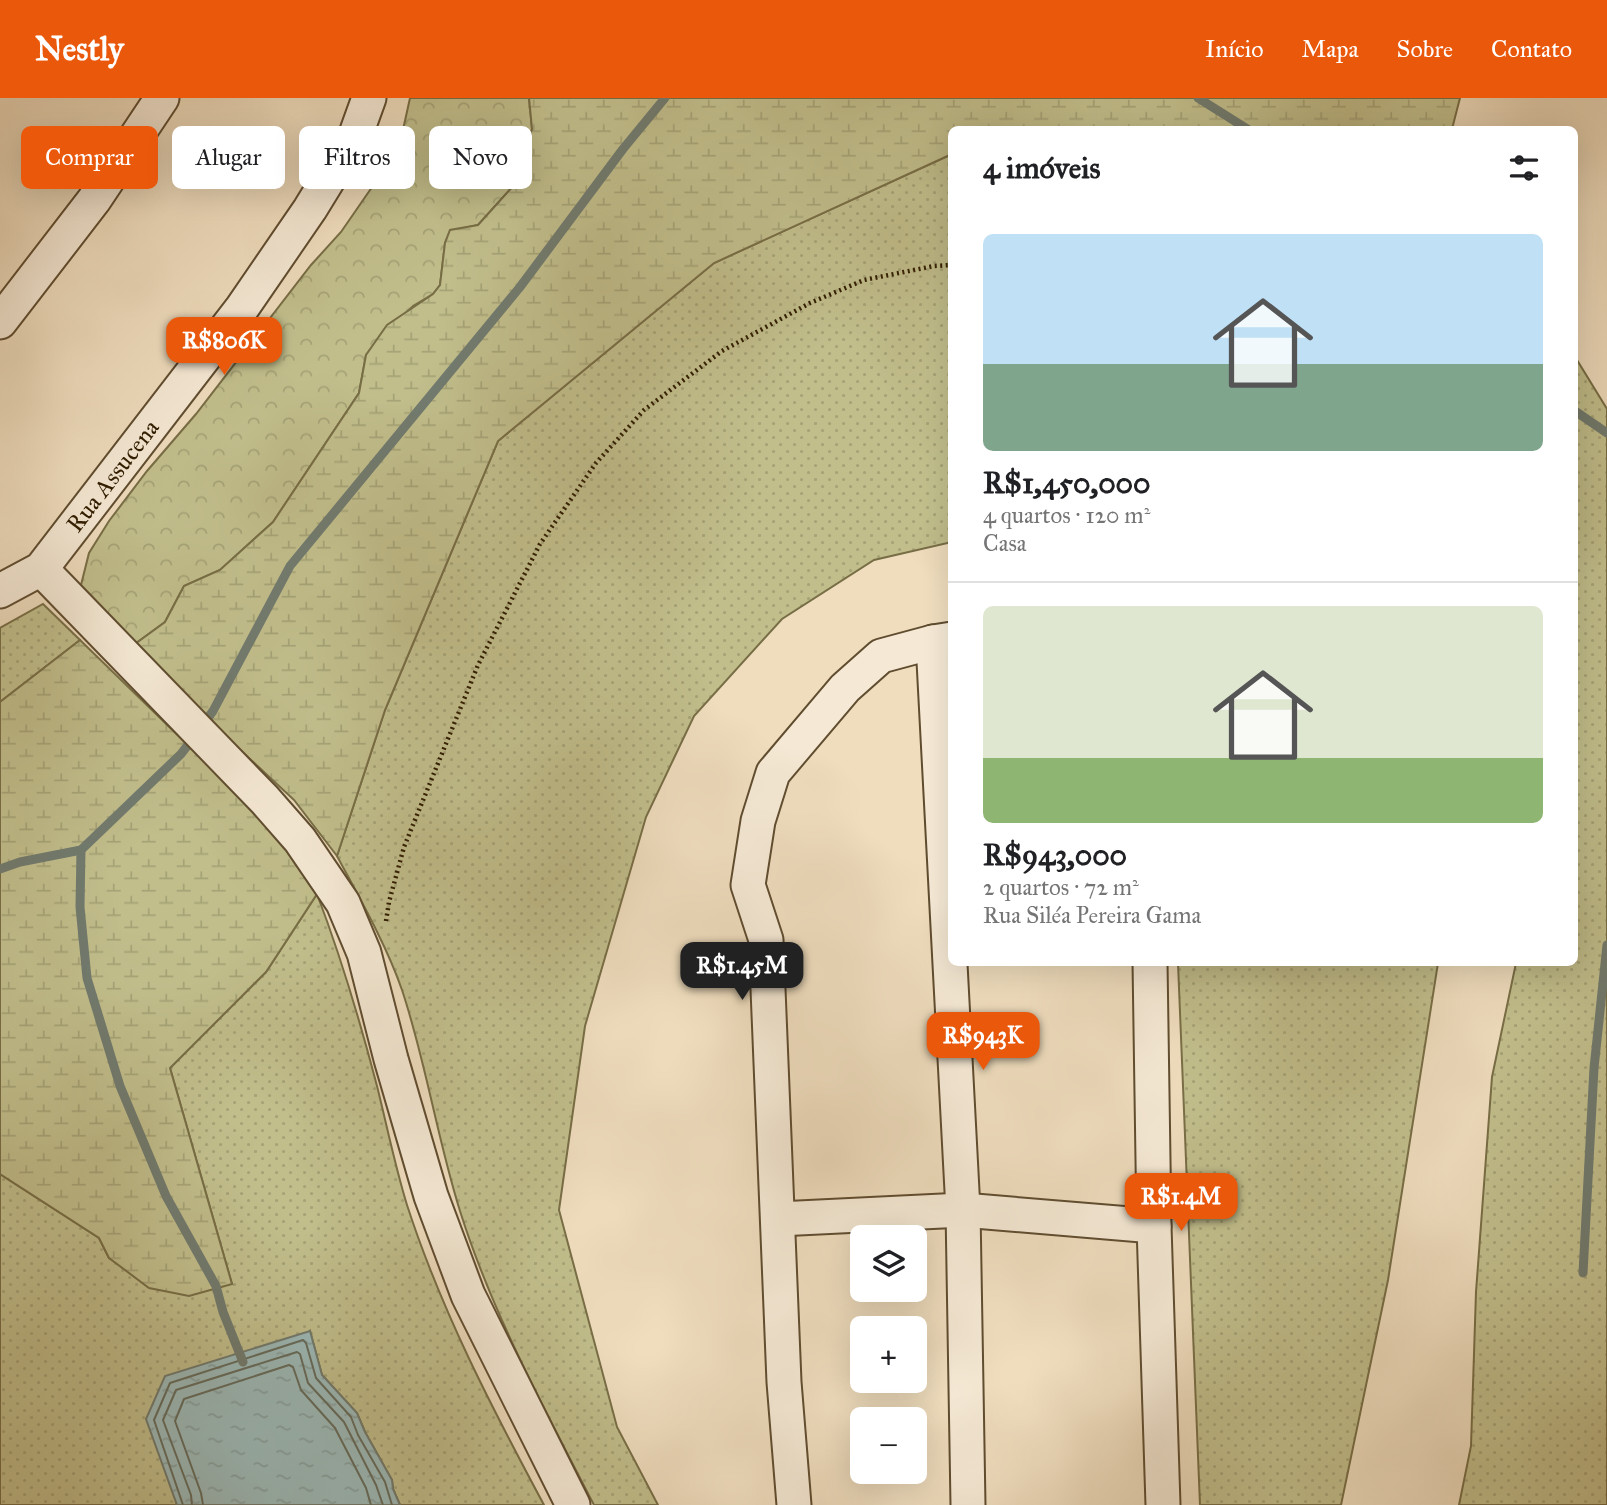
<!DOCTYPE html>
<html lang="pt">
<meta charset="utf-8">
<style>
:root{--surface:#fff;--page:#f6f6f6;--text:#202124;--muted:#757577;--line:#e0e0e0;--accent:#ea580c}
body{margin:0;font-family:"IM FELL Great Primer",serif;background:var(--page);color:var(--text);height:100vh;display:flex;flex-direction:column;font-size:26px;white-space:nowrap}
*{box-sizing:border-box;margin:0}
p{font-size:23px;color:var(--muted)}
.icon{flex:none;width:38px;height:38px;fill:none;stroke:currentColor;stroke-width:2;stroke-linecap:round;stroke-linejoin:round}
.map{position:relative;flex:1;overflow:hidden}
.side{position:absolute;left:948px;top:28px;width:630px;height:840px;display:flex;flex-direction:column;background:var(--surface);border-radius:10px;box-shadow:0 7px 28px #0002}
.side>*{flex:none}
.banner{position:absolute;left:21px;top:28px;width:665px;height:63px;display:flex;gap:14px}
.buttons{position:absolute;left:850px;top:1127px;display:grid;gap:14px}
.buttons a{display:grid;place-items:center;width:77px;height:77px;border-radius:10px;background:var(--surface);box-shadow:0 7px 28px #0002;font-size:35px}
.price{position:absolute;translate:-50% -60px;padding:0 16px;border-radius:14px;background:var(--accent);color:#fff;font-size:23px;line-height:46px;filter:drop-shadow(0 2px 4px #0008)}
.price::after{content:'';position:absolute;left:50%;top:42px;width:21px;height:16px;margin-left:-10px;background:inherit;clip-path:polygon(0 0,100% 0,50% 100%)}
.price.selected{background:#222;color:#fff}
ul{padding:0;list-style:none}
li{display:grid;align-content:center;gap:14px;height:371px;padding:0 35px}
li+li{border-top:2px solid var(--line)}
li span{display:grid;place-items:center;height:217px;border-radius:10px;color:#555}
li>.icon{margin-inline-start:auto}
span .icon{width:126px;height:126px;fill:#fffc;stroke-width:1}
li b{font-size:30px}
h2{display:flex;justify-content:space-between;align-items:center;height:84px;padding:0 35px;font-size:30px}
.tag{padding:0 24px;border-radius:10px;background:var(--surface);box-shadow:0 7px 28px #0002;font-size:24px;line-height:63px}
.tag.selected{background:var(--accent);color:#fff}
header{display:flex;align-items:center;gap:42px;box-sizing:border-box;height:98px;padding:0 35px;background:var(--accent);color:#fff}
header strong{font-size:33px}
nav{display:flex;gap:38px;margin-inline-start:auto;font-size:24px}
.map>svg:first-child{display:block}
.grass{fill:url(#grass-dots);stroke:#786e46;stroke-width:2}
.forest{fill:url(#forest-crowns);stroke:#786e46;stroke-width:2}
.wetland{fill:url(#wetland-marsh);stroke:#786e46;stroke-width:2}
.water{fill:url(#water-ripples);stroke:#717b6f;stroke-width:2}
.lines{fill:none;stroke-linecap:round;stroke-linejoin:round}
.shore{stroke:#666c5c;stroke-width:2}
.stream{stroke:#717b6f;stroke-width:9}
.minor-casing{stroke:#604d30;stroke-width:37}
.path{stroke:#301d00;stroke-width:4.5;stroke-dasharray:2 3.5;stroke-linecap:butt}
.minor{stroke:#f5e9d5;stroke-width:33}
.labels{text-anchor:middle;stroke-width:5;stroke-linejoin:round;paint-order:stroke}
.street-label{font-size:24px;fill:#301d00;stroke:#f5e9d5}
</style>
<header>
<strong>Nestly</strong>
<nav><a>Início</a><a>Mapa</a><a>Sobre</a><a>Contato</a></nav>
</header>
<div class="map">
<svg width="1607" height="1407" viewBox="0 0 1607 1407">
<defs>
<pattern id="grass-dots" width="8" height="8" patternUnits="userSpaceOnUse" patternTransform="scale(1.75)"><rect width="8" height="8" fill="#c1be8c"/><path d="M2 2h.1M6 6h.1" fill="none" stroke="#a6a377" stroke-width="1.8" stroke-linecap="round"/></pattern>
<pattern id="forest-crowns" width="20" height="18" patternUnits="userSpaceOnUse" patternTransform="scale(1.75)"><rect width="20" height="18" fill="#c1be8c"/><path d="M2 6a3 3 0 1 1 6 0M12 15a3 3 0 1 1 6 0" fill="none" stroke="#a6a377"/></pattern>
<pattern id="wetland-marsh" width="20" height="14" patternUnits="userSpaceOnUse" patternTransform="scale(1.75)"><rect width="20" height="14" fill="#c1be8c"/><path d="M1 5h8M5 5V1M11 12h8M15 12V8" fill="none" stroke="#a6a377"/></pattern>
<pattern id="water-ripples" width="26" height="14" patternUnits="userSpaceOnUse" patternTransform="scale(1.75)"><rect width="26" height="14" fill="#9cbab9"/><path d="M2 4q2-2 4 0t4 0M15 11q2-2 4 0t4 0" fill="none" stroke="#879f9d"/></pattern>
</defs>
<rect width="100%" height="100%" fill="#efddbe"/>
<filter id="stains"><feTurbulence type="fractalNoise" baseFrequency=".00286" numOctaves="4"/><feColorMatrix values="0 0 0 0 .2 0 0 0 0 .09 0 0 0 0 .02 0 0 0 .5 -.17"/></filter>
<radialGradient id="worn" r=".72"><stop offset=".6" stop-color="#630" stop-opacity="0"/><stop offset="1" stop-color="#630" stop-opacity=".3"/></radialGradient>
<g class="grass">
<path d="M952,56V444L874,462L782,521L694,618L646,719L585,928L559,1112L617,1329L658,1407H594C545,1312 492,1215 460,1113C437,1040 426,964 402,892C387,848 359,799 337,758L385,612L498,343L714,165Z"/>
<path d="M1577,262L1607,311V1407H1459L1471,1348L1476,1194L1492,979L1516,865L1575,864V263Z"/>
<path d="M43,506L80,542L0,604V530Z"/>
<path d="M317,796C341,859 360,923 377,988C387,1028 395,1068 407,1107C441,1212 492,1310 544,1407H400L393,1391L392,1382L365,1334L357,1315L322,1277L310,1233L176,1403L177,1407H0V1076L99,1140L109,1160L232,1186L170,970L266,874Z"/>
<path d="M1178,865H1438L1388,1182L1341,1407H1200Z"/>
</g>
<path class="forest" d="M410,0H529L532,31L515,86L478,127L450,133L445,145L440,187L433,196L413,208L366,257L359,295L273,424L220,472L184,488L165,524L135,546L80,491L89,455L109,423L147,373L196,316L311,167L341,134L399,50Z"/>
<g class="wetland">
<path d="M529,0H1460L1452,31L952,32V56L714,165L498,343L385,612L337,758L294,702L205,619L135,546L165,524L184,488L220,472L273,424L359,295L366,257L387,227L433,196L440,187L445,145L450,132L478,127L515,86L532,31Z"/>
<path d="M80,542L270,727L317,796L266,874L170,970L232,1186L189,1198L149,1190L109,1160L99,1140L0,1076V604Z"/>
</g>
<path class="water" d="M310,1233L322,1277L357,1315L365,1334L392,1382L393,1391L400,1407H177L146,1321L165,1278Z"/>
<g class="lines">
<g class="shore">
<path d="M183,1407L154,1322L170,1285L303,1242L306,1245L316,1280L351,1319L358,1337L385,1384L392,1407"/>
<path d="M192,1407L191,1397L163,1322L176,1292L297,1254L300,1256L308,1285L344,1324L376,1387L383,1407"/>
<path d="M203,1407L201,1395L175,1323L184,1301L289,1267L293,1269L301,1292L335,1330L366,1390L371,1407"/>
</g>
<g class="stream">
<path d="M1198,0L1249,32"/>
<path d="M1575,313L1607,335"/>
<path d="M202,628L213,613L290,468L520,189L623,51L665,0"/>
<path d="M81,752L80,809L87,880L120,988L166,1098L216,1188L223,1214L243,1264"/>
<path d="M0,771L20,764L81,752L181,656L194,639"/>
<path d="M1583,1175L1594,970L1607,847"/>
</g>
<g class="minor-casing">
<g id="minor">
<path d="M0,224L94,102L162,0"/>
<path d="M41,471L265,702L300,742L343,805L364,855L391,961L431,1098L468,1197L573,1407"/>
<path id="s1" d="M0,493L41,471L242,210L310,111L356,36L369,0"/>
<path d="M933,544L963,1112L968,1407"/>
<path d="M1150,864L1154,1128L1163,1407"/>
<path d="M778,1121L963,1112L1154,1128"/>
<path d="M794,1407L784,1284L766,842L748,787L758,723L773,675L845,590L881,558L933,544L952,541"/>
</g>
</g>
<path class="path" d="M386,823L389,804L404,749L478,567L540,446L596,365L644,312L722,253L810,205L864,182L934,168L952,167"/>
<use href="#minor" class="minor"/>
</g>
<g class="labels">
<g class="street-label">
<text dy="8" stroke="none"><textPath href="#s1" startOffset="164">Rua Assucena</textPath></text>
</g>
</g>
<rect width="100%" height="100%" filter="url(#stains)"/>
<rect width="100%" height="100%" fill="url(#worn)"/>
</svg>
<div class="buttons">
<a><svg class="icon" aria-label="layers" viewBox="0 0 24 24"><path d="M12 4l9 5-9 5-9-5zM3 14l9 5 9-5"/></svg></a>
<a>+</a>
<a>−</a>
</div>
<b class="price" style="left:224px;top:279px">R$806K</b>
<b class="price selected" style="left:742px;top:904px">R$1.45M</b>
<b class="price" style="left:983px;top:974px">R$943K</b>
<b class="price" style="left:1181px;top:1135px">R$1.4M</b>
<div class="banner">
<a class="tag selected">Comprar</a>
<a class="tag">Alugar</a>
<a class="tag">Filtros</a>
<a class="tag">Novo</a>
</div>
<section class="side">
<h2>4 imóveis<svg class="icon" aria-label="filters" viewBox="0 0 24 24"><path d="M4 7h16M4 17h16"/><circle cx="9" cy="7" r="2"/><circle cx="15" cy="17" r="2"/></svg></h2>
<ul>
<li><span style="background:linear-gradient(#bfe0f5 60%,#7fa58c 0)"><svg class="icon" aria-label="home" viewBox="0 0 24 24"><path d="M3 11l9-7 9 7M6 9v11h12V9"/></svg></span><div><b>R$1,450,000</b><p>4 quartos · 120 m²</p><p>Casa</p></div></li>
<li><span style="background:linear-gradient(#dfe7d0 70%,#8fb573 0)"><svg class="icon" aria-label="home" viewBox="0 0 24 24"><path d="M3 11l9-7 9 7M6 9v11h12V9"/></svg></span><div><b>R$943,000</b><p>2 quartos · 72 m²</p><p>Rua Siléa Pereira Gama</p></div></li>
</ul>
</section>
</div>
